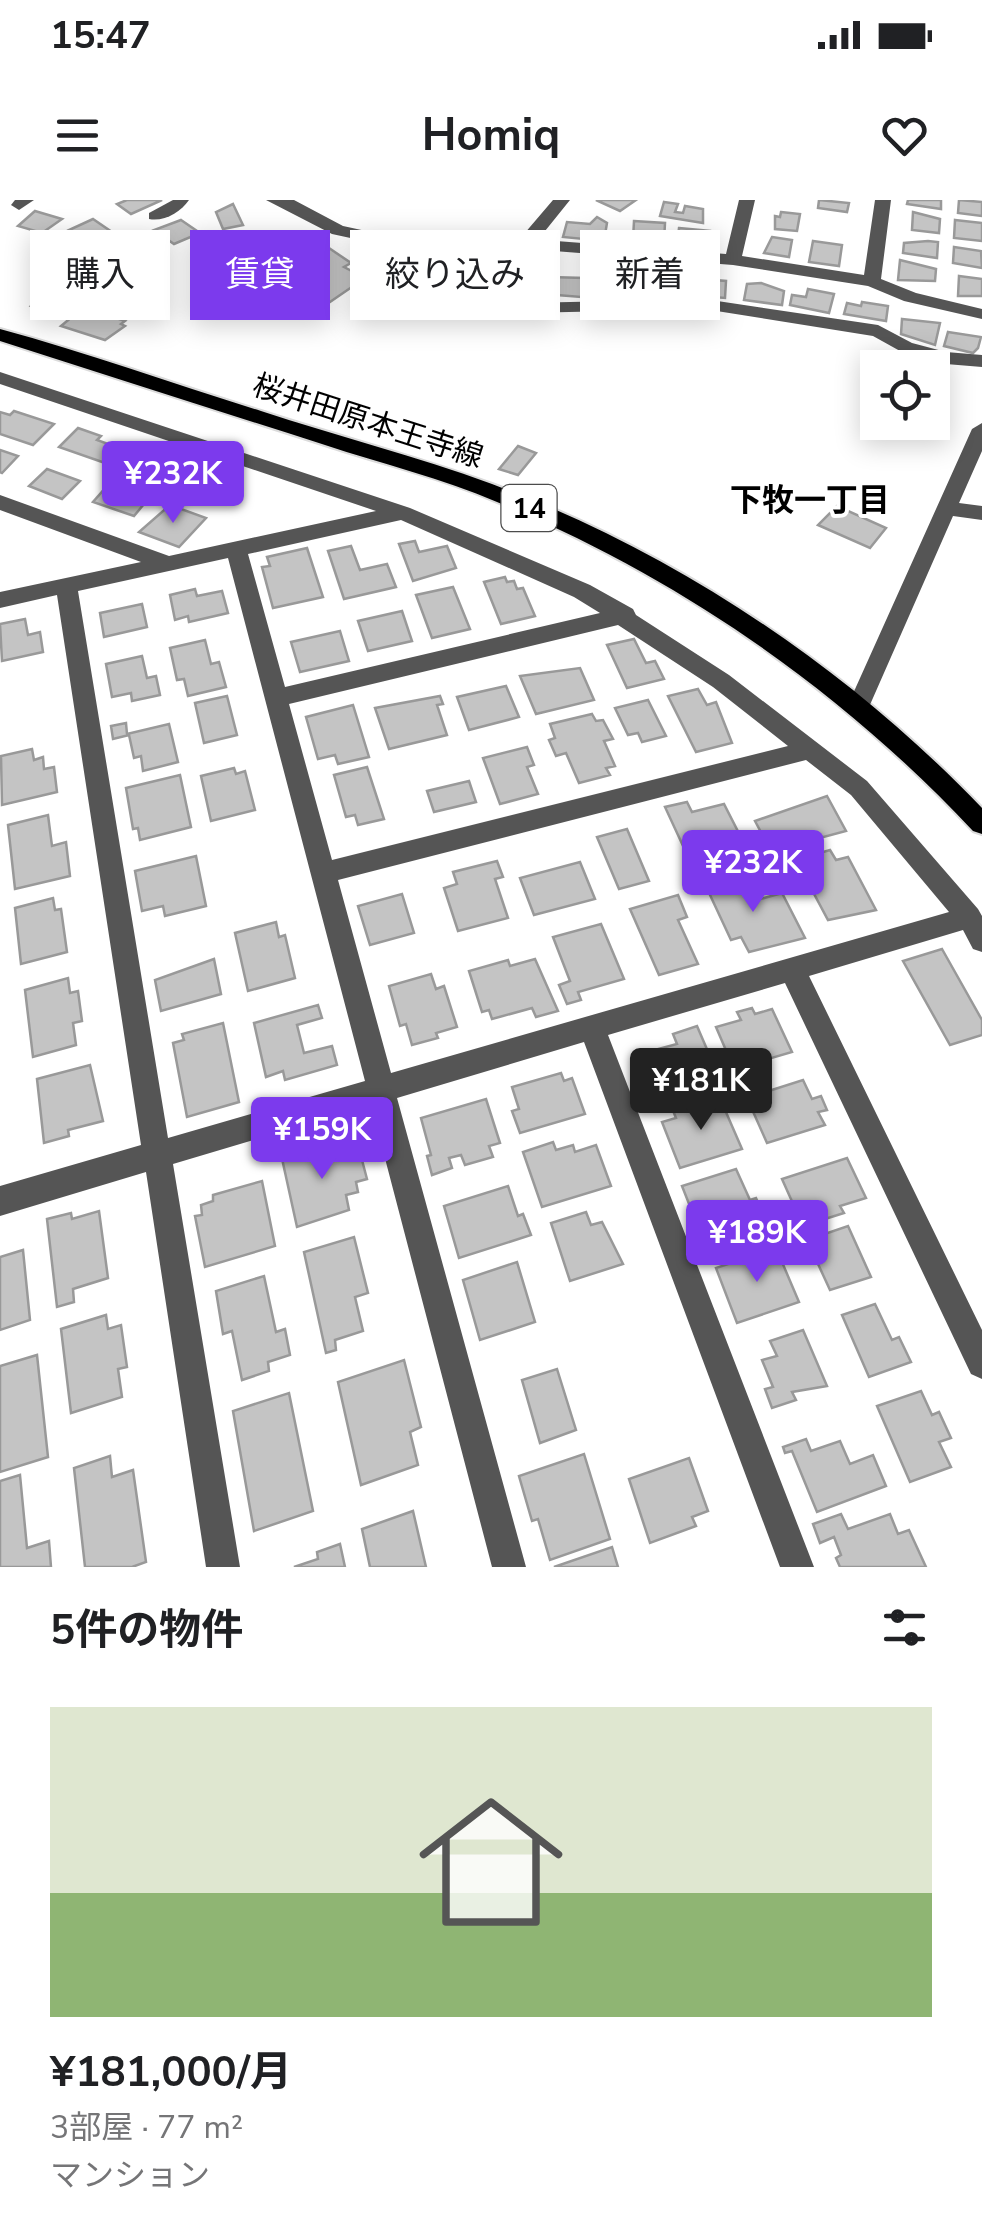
<!DOCTYPE html>
<html lang="ja">
<meta charset="utf-8">
<style>
:root{--surface:#fff;--page:#f6f6f6;--text:#202124;--muted:#757577;--accent:#7c3aed}
body{margin:0;font-family:"Nunito Sans","Noto Sans JP",sans-serif;background:var(--page);color:var(--text);height:100vh;display:flex;flex-direction:column;font-size:38px;white-space:nowrap}
*{box-sizing:border-box;margin:0}
p{font-size:32px;color:var(--muted)}
.icon{flex:none;width:55px;height:55px;fill:none;stroke:currentColor;stroke-width:2;stroke-linecap:round;stroke-linejoin:round}
.map{position:relative;height:1367px;overflow:hidden}
.drawer{display:flex;flex-direction:column;background:var(--surface);flex:1}
.drawer>*{flex:none}
.top-card{position:absolute;left:30px;top:30px;width:922px;height:90px;display:flex;gap:20px}
.tools{position:absolute;left:860px;top:150px;display:grid;gap:20px}
.tools a{display:grid;place-items:center;width:90px;height:90px;border-radius:0px;background:var(--surface);box-shadow:0 5px 25px #0003;font-size:50px}
.price{position:absolute;translate:-50% -85px;padding:0 22px;border-radius:10px;background:var(--accent);color:#fff;font-size:32px;line-height:65px;filter:drop-shadow(0 2px 5px #0008)}
.price::after{content:'';position:absolute;left:50%;top:60px;width:30px;height:22px;margin-left:-15px;background:inherit;clip-path:polygon(0 0,100% 0,50% 100%)}
.price.on{background:#222;color:#fff}
ul{padding:0;list-style:none}
li{display:grid;align-content:center;gap:20px;height:530px;padding:0 50px}
li span{display:grid;place-items:center;height:310px;border-radius:0px;color:#555}
li>.icon{margin-inline-start:auto}
span .icon{width:180px;height:180px;fill:#fffc;stroke-width:1}
li b{font-size:42px}
h2{display:flex;justify-content:space-between;align-items:center;height:120px;padding:0 50px;font-size:42px}
.chip{padding:0 35px;border-radius:0px;background:var(--surface);box-shadow:0 5px 25px #0003;font-size:35px;line-height:90px}
.chip.on{background:var(--accent);color:#fff}
.status{display:flex;justify-content:space-between;align-items:center;height:70px;padding:0 50px;background:var(--surface);direction:ltr}
.status svg{height:28px;fill:currentColor}
header{display:flex;justify-content:space-between;align-items:center;height:130px;padding:0 50px;background:var(--surface);font-size:45px;font-weight:700}
.map>svg:first-child{display:block}
.building{fill:#c4c4c4;stroke:#999;stroke-width:2.5}
.lines{fill:none;stroke-linecap:round;stroke-linejoin:round}
.major-casing{stroke:#dbdbdb;stroke-width:4}
.minor{fill:#555;fill-rule:evenodd}
.major{fill:#000;fill-rule:evenodd}
.labels{text-anchor:middle;stroke-width:8;stroke-linejoin:round;paint-order:stroke}
.shield{fill:#fff;stroke:#4c4c4c;stroke-width:2.5}
.shield-label{font-size:28px;font-weight:bold;fill:#000}
.street-label{font-size:30px;fill:#000;stroke:#fff}
.neighbourhood-label{font-size:32px;font-weight:bold;fill:#000;stroke:#fff}
</style>
<div class="status"><b>15:47</b><svg viewBox="0 0 49 12"><path d="M0 12V9h3v3zM5 12V6h3v6zM10 12V3h3v9zM15 12V0h3v12zM26 1h20v11H26zM47 4h2v5h-2z"/></svg></div>
<header><svg class="icon" aria-label="menu" viewBox="0 0 24 24"><path d="M4 6h16M4 12h16M4 18h16"/></svg>Homiq<svg class="icon" aria-label="heart" viewBox="0 0 24 24"><path d="M12 20l-8-8c-3-5 5-10 8-4 3-6 11-1 8 4z"/></svg></header>
<div class="map">
<svg width="982" height="1367" viewBox="0 0 982 1367">
<rect width="100%" height="100%" fill="#fff"/>
<g class="building">
<path d="M127,0H162L131,14L117,4Z"/>
<path d="M596,0H636L620,11Z"/>
<path d="M819,0L849,3L847,12L818,8Z"/>
<path d="M908,0H941V9L907,4Z"/>
<path d="M959,0L982,2V16L958,13Z"/>
<path d="M664,2L678,4L675,12L683,13L685,6L703,9V23L660,16Z"/>
<path d="M233,4L243,25L223,29L216,12Z"/>
<path d="M35,11L62,19L42,33L18,26Z"/>
<path d="M781,12L800,14L797,31L775,29V16L780,17Z"/>
<path d="M913,12L940,19L939,33L912,30Z"/>
<path d="M597,17L607,23L604,41L563,37L567,22L590,24Z"/>
<path d="M93,19L109,30L104,33L108,35L89,44L69,30Z"/>
<path d="M181,20L200,33L174,44L154,30Z"/>
<path d="M955,20L982,23V41L954,38Z"/>
<path d="M634,21L665,23L664,42L633,40Z"/>
<path d="M679,28L710,31L709,49L677,46Z"/>
<path d="M128,35L135,40L140,38L152,47L132,56L105,46Z"/>
<path d="M772,37L792,40L789,57L764,53Z"/>
<path d="M813,41L842,45L839,66L809,62Z"/>
<path d="M928,41L938,42L937,58L903,53L904,43Z"/>
<path d="M326,46L351,63L344,67L365,78L327,104L280,76L296,66L289,63L306,52L312,55Z"/>
<path d="M954,47L981,51L982,68L953,63Z"/>
<path d="M511,53L519,57L523,53L548,63L532,77L499,63Z"/>
<path d="M900,60L936,69L935,81L898,80Z"/>
<path d="M595,72L636,75L634,97L592,93Z"/>
<path d="M643,73L681,78V97L641,95Z"/>
<path d="M959,76L982,79V96H958Z"/>
<path d="M548,77L585,78L581,97L545,94Z"/>
<path d="M690,78L726,81L725,98L689,95Z"/>
<path d="M761,83L784,91L782,105L744,100L747,84Z"/>
<path d="M808,89L834,94L829,113L790,105L792,95L806,97Z"/>
<path d="M48,91L79,101L62,117L31,106Z"/>
<path d="M862,102L888,106L886,121L844,114L847,103L861,106Z"/>
<path d="M84,107L125,121L121,124L125,126L105,140L61,126Z"/>
<path d="M902,119L940,123L935,145L901,134Z"/>
<path d="M948,132L981,137L978,148L973,153L944,146Z"/>
<path d="M14,211L54,224L33,245L0,234V212L10,215Z"/>
<path d="M78,228L101,236L97,240L119,248L105,263L59,247Z"/>
<path d="M137,243L152,248L144,257L174,271L159,287L111,269Z"/>
<path d="M518,246L536,253L518,275L499,269Z"/>
<path d="M0,250L18,256L2,273L0,272Z"/>
<path d="M47,269L80,281L62,299L29,286Z"/>
<path d="M108,285L149,298L134,316L93,302Z"/>
<path d="M170,305L206,318L179,347L139,332Z"/>
<path d="M837,306L886,328L870,348L818,325Z"/>
<path d="M415,341L419,352L447,346L456,368L413,381L399,344Z"/>
<path d="M351,346L360,370L387,364L396,387L344,399L328,351Z"/>
<path d="M307,348L323,397L273,408L262,367L270,366L267,357Z"/>
<path d="M505,377L507,382L514,381L517,389L523,388L535,416L501,424L484,382Z"/>
<path d="M453,387L470,429L432,438L416,395Z"/>
<path d="M195,389L197,396L222,391L228,413L189,422L188,416L175,420L170,395Z"/>
<path d="M142,404L147,427L104,437L100,413Z"/>
<path d="M402,411L412,441L368,451L358,421Z"/>
<path d="M25,419L28,435L40,432L43,452L2,461L0,424Z"/>
<path d="M340,431L349,461L300,472L291,442Z"/>
<path d="M634,439L646,463L655,461L664,479L627,488L607,445Z"/>
<path d="M205,440L211,464L219,462L226,487L188,496L184,479L177,480L170,448Z"/>
<path d="M142,456L147,478L156,476L160,495L132,501L131,493L112,497L106,464Z"/>
<path d="M580,468L594,500L536,514L520,476Z"/>
<path d="M506,486L519,517L469,530L457,497Z"/>
<path d="M698,489L707,505L716,502L732,543L696,552L668,496Z"/>
<path d="M227,496L237,535L204,543L195,503Z"/>
<path d="M440,496L443,504L437,505L447,535L389,549L375,508Z"/>
<path d="M648,500L666,536L642,542L638,533L628,535L615,508Z"/>
<path d="M353,505L369,557L338,564L335,555L318,559L306,517Z"/>
<path d="M592,514L596,521L603,520L613,539L604,541L615,566L606,568L610,575L579,583L566,553L556,556L549,540L555,538L550,524Z"/>
<path d="M126,523L127,534L169,524L178,562L143,571L141,556L134,558L129,535L113,539L111,526Z"/>
<path d="M527,547L534,565L527,567L538,594L500,604L483,558Z"/>
<path d="M32,549L34,560L43,557L44,569L54,567L57,592L2,605L1,556Z"/>
<path d="M367,567L384,619L358,625L355,615L346,617L334,575Z"/>
<path d="M234,568L236,574L245,571L255,610L211,621L201,576Z"/>
<path d="M180,575L191,627L140,640L138,628L133,629L126,588Z"/>
<path d="M469,581L476,602L434,612L427,591Z"/>
<path d="M827,596L846,631L771,651L755,621Z"/>
<path d="M687,602L692,612L724,604L752,659L696,674L665,607Z"/>
<path d="M48,615L52,646L66,642L70,676L15,689L8,625Z"/>
<path d="M627,629L649,681L619,689L597,637Z"/>
<path d="M830,650L836,660L848,657L876,710L828,720L796,660Z"/>
<path d="M196,656L206,706L165,716L163,706L142,711L135,671Z"/>
<path d="M497,661L503,677L495,679L508,718L458,731L444,688L457,684L453,672Z"/>
<path d="M580,662L595,699L534,715L520,678Z"/>
<path d="M736,674L750,702L782,693L805,738L749,752L741,737L731,740L704,682Z"/>
<path d="M402,694L414,733L370,745L358,706Z"/>
<path d="M678,695L687,717L678,720L698,764L659,775L630,709Z"/>
<path d="M53,698L55,710L61,709L67,752L21,764L15,708Z"/>
<path d="M276,722L279,737L285,735L295,778L248,791L235,733Z"/>
<path d="M601,724L624,779L578,792L581,800L567,804L559,785L570,781L553,737Z"/>
<path d="M942,749L982,820V835L950,845L903,761Z"/>
<path d="M214,759L221,794L161,811L155,780Z"/>
<path d="M535,759L558,811L536,817L532,808L492,819L489,810L482,812L469,771L508,760L510,766Z"/>
<path d="M431,774L436,789L444,786L457,827L436,833L438,838L412,845L406,824L400,826L389,786Z"/>
<path d="M68,778L70,793L78,791L82,821L73,823L76,845L33,857L25,790Z"/>
<path d="M318,805L322,818L297,825L304,853L332,846L337,865L285,880L283,871L266,877L254,823Z"/>
<path d="M752,808L755,814L772,809L792,852L734,869L716,827L741,820L737,812Z"/>
<path d="M223,823L239,902L187,917L173,843L184,840L182,834Z"/>
<path d="M697,826L718,875L674,888L658,849L677,844L673,834Z"/>
<path d="M90,865L103,921L68,930L69,936L44,943L37,879Z"/>
<path d="M561,873L564,881L572,878L585,914L520,933L512,911L519,909L512,887Z"/>
<path d="M803,880L812,899L821,896L827,910L818,912L825,925L767,943L747,898Z"/>
<path d="M486,899L500,943L489,946L493,957L465,965L461,955L449,958L452,968L432,975L427,956L431,955L421,918Z"/>
<path d="M702,900L705,908L722,903L742,949L680,968L662,922L676,918L672,908Z"/>
<path d="M553,942L556,950L573,945L575,952L596,945L611,986L542,1007L523,952Z"/>
<path d="M358,945L367,979L356,982L358,992L346,995L349,1010L297,1027L281,954L304,947L306,960Z"/>
<path d="M847,958L866,998L840,1006L844,1013L803,1026L782,979Z"/>
<path d="M736,969L750,1000L756,998L769,1027L706,1047L682,986Z"/>
<path d="M262,981L275,1046L205,1067L195,1016L202,1015L201,1005L213,1001V995Z"/>
<path d="M508,986L518,1016L523,1014L531,1035L459,1058L444,1006Z"/>
<path d="M99,1011L108,1078L73,1089L74,1102L57,1107L47,1019L71,1013L72,1019Z"/>
<path d="M586,1012L591,1025L602,1022L623,1064L570,1081L551,1023Z"/>
<path d="M848,1026L871,1077L830,1090L807,1040Z"/>
<path d="M354,1037L368,1093L355,1097L363,1131L335,1140L336,1150L326,1153L304,1052Z"/>
<path d="M776,1048L799,1102L737,1123L716,1068Z"/>
<path d="M23,1050L30,1120L0,1130V1057Z"/>
<path d="M517,1062L535,1122L480,1140L463,1080Z"/>
<path d="M264,1076L276,1132L285,1129L290,1155L268,1162L269,1171L242,1180L232,1131L223,1134L216,1091Z"/>
<path d="M875,1104L892,1140L899,1137L911,1162L869,1177L842,1115Z"/>
<path d="M106,1115L108,1129L121,1125L127,1167L118,1169L122,1197L71,1213L61,1129Z"/>
<path d="M803,1130L827,1186L792,1192L796,1200L772,1208L765,1189L773,1187L762,1160L777,1156L770,1141Z"/>
<path d="M37,1155L48,1257L0,1272V1166Z"/>
<path d="M404,1160L421,1227L410,1232L418,1265L361,1285L338,1182Z"/>
<path d="M557,1169L576,1230L540,1243L522,1180Z"/>
<path d="M921,1191L932,1215L939,1212L951,1238L939,1242L951,1267L910,1282L877,1206Z"/>
<path d="M289,1193L313,1311L254,1331L233,1211Z"/>
<path d="M806,1239L811,1251L840,1241L850,1264L873,1255L886,1286L817,1312L792,1251L785,1253L783,1247Z"/>
<path d="M584,1254L610,1339L550,1360L538,1319L532,1321L519,1276Z"/>
<path d="M110,1256L112,1277L133,1270L146,1362L132,1367H85L74,1268Z"/>
<path d="M689,1258L708,1311L692,1317L696,1326L650,1343L629,1279Z"/>
<path d="M20,1275L27,1348L49,1341L51,1367H0V1281Z"/>
<path d="M413,1311L426,1367H370L362,1329Z"/>
<path d="M841,1314L848,1329L890,1314L898,1334L909,1330L926,1367H840L836,1358L841,1355L834,1337L820,1343L813,1324Z"/>
<path d="M340,1344L345,1367H294L318,1359L317,1352Z"/>
<path d="M612,1347L618,1367H554Z"/>
</g>
<g class="lines">
<g class="major-casing">
<path id="major" d="M0,129C88,153 174,184 261,211C337,236 416,256 492,284C675,352 847,467 982,608V634L973,631C840,489 678,377 497,302C442,278 382,264 325,245C216,210 108,176 0,141Z"/>
</g>
<g class="minor">
<path d="M15,0H34L19,10L11,5Z"/>
<path d="M173,0H189C181,12 164,22 149,19V13Z"/>
<path d="M266,0H294L343,26L403,39L448,59L469,81L526,103L704,99L878,125L912,143L946,152L982,155V167L946,164L900,151L873,136L704,109L524,113L457,89L436,67L392,47L332,34Z"/>
<path d="M553,0H570L541,36L556,41L726,54L739,0H755L742,56L864,75L875,0H891L881,79L916,93L982,109V119L904,101L868,86L733,65L554,51L524,42V34Z"/>
<path d="M0,172L410,308L590,385L633,409L636,415L729,475L867,581L978,709L982,716V752L973,749L963,730L809,776L982,1130V1179L971,1174L785,783L608,835L814,1367H780L584,842L397,898L526,1367H492L371,905L173,964L240,1367H206L146,972L0,1016V986L141,945L57,395L0,408V392L141,362L0,310V295L169,356L376,311L0,184ZM401,320L574,397L600,413L285,487L248,354ZM228,358L365,881L168,938L78,391ZM618,425L713,487L788,546L332,660L289,504ZM806,560L851,595L949,712L391,873L338,680Z"/>
<path d="M982,223V251L959,303L982,306V320L953,316L869,507L866,513H850L847,507L972,229Z"/>
</g>
<use href="#major" class="major"/>
</g>
<g class="labels">
<rect class="shield" x="501.5" y="285" width="55" height="46" rx="8"/>
<g class="shield-label">
<text x="529" y="318">14</text>
</g>
<g class="street-label">
<text transform="translate(368 221) rotate(18)" y="10">桜井田原本王寺線</text>
</g>
<g class="neighbourhood-label">
<text x="810" y="311">下牧一丁目</text>
</g>
</g>
</svg>
<div class="tools">
<a><svg class="icon" aria-label="locate" viewBox="0 0 24 24"><circle cx="12" cy="12" r="6"/><path d="M12 2v4M12 18v4M2 12h4M18 12h4"/></svg></a>
</div>
<b class="price" style="left:173px;top:326px">¥232K</b>
<b class="price" style="left:753px;top:715px">¥232K</b>
<b class="price on" style="left:701px;top:933px">¥181K</b>
<b class="price" style="left:322px;top:982px">¥159K</b>
<b class="price" style="left:757px;top:1085px">¥189K</b>
<div class="top-card">
<a class="chip">購入</a>
<a class="chip on">賃貸</a>
<a class="chip">絞り込み</a>
<a class="chip">新着</a>
</div>
</div>
<section class="drawer">
<h2>5件の物件<svg class="icon" aria-label="filters" viewBox="0 0 24 24"><path d="M4 7h16M4 17h16"/><circle cx="9" cy="7" r="2"/><circle cx="15" cy="17" r="2"/></svg></h2>
<ul>
<li><span style="background:linear-gradient(#dfe7d0 60%,#8fb573 0)"><svg class="icon" aria-label="home" viewBox="0 0 24 24"><path d="M3 11l9-7 9 7M6 9v11h12V9"/></svg></span><div><b>¥181,000/月</b><p>3部屋 · 77 m²</p><p>マンション</p></div></li>
</ul>
</section>
